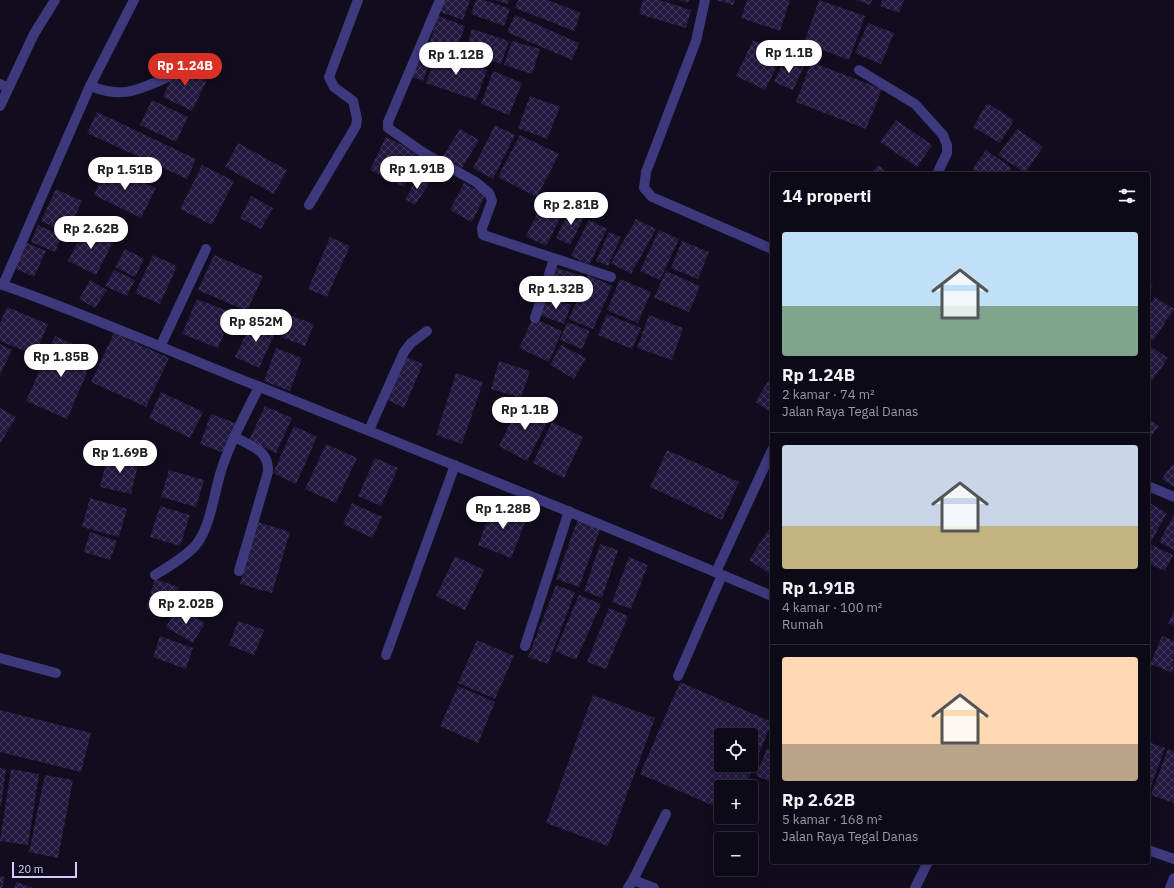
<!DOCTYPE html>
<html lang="id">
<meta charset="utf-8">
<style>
:root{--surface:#0d0a17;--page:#161320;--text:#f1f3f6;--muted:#9a9aa1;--line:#2d2b36;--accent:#d93025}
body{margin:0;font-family:"IBM Plex Sans",sans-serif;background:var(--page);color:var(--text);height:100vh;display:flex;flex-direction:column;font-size:15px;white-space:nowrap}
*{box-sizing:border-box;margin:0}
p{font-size:13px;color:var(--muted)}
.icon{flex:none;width:22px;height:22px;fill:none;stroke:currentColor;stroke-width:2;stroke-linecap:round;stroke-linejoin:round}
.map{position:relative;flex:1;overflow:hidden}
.details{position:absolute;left:770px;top:172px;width:380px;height:692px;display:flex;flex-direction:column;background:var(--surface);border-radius:4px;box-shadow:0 2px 10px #0003,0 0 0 1px var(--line)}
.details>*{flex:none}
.controls{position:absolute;left:714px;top:728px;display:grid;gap:8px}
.controls a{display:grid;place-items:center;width:44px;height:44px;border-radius:4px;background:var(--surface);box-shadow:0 2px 10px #0003,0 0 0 1px var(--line);font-size:20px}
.scale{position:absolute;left:12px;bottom:10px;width:65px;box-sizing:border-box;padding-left:4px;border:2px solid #d3cbfe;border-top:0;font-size:11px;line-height:14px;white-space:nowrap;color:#d3cbfe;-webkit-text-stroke:3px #110d1f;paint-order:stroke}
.price{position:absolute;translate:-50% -34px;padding:0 9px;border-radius:14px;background:#fff;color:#222;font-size:13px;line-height:26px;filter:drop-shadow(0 1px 2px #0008)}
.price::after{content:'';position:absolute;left:50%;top:24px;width:12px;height:9px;margin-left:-6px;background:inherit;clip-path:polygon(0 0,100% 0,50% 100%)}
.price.on{background:var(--accent);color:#fff}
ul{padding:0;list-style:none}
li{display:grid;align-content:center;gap:8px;height:212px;padding:0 12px}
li+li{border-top:1px solid var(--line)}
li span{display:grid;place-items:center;height:124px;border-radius:4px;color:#555}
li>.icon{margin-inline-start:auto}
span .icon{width:72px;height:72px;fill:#fffc;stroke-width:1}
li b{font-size:17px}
h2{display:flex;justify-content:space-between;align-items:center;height:48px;padding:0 12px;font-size:17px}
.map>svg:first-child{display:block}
.building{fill:url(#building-cross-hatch);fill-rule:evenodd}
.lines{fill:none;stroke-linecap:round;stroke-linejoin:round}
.service{stroke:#3e387d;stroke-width:10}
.minor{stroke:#3e387d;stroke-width:10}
.tertiary{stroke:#3e387d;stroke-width:10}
</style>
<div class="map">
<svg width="1174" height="888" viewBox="0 0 1174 888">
<defs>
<pattern id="building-cross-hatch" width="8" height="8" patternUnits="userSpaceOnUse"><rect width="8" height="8" fill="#23193f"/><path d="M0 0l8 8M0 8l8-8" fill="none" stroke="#42395c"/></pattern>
</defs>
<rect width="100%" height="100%" fill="#110d1f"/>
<g class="building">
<path d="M445,0H470L463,20L440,12Z"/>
<path d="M476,0H484L510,9L504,26L471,14Z"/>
<path d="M495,0H509L508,4Z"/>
<path d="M518,0H548L581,13L574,31L515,8Z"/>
<path d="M643,0H660L691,10L686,28L639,14Z"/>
<path d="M679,0H689L688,3Z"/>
<path d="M716,0H735L733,5Z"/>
<path d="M747,0H790L780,31L741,18Z"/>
<path d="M819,0L865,16L849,60L804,43Z"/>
<path d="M856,0H872L870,5Z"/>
<path d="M882,0H904L899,13L880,6Z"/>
<path d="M515,15L579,43L572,60L507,32Z"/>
<path d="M438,16L465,26L456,51L430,41Z"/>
<path d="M868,23L894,33L881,64L855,53Z"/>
<path d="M472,29L509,41L501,64L465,52Z"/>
<path d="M753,40L783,54L765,90L736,76Z"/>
<path d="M512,41L540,49L532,74L504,65Z"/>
<path d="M423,47L434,51L423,81L412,77Z"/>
<path d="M437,53L487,70L476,100L426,83Z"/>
<path d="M785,58L804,66L793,90L774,82Z"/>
<path d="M811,62L882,89L866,129L796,102Z"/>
<path d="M178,64L208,78L192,111L163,97Z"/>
<path d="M493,71L522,83L509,115L481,104Z"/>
<path d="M530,96L560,107L547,139L518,128Z"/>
<path d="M152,100L188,117L176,142L140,125Z"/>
<path d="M987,103L1014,120L1000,143L973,127Z"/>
<path d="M97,112L196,159L187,179L87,133Z"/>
<path d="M896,120L932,145L917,167L880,142Z"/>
<path d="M495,125L515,135L493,179L473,168Z"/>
<path d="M460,129L479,140L462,168L443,156Z"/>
<path d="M1017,129L1043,147L1025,173L998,155Z"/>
<path d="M520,135L559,154L537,197L498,177Z"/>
<path d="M386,137L421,154L404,187L370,170Z"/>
<path d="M238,143L287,170L274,194L225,167Z"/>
<path d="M986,150L1012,168L1008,174H980L972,169Z"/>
<path d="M108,165L156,188L141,218L94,195Z"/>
<path d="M202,165L234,181L212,225L180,209Z"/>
<path d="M878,165L889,174H871Z"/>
<path d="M419,176L430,182L415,205L405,199Z"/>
<path d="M464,183L486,194L472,222L450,210Z"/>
<path d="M56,189L82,201L67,233L41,221Z"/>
<path d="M251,196L273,208L261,229L240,218Z"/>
<path d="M546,196L566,206L546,246L526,236Z"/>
<path d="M571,207L586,213L570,245L556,238Z"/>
<path d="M636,219L656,229L631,274L611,263Z"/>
<path d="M589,220L607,229L589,265L571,256Z"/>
<path d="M38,225L62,236L55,252L31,242Z"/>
<path d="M86,226L114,240L96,275L68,261Z"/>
<path d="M659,230L679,239L660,280L640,271Z"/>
<path d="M609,232L621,237L608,266L596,261Z"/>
<path d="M330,237L350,246L327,297L308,289Z"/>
<path d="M682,241L709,252L698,279L671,268Z"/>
<path d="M24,242L46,251L34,277L12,267Z"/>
<path d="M125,249L144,259L135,277L115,267Z"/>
<path d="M153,255L177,266L160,304L135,293Z"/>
<path d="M214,255L263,276L247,311L198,290Z"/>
<path d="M556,268L583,276L574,301L548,292Z"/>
<path d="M114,270L135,280L127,296L105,286Z"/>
<path d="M666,271L700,286L689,312L654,298Z"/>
<path d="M588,275L612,286L593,329L569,319Z"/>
<path d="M620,279L651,292L638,323L607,310Z"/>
<path d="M90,280L107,290L95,308L79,299Z"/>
<path d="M1148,280L1153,285L1148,292Z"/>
<path d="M547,296L571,305L564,324L540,315Z"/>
<path d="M1155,297L1174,309L1153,341L1148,338V307Z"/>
<path d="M197,299L233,313L218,348L182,334Z"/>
<path d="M7,307L48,324L35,355L0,341V323Z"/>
<path d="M607,314L641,328L632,349L598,335Z"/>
<path d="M289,315L314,324L305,346L281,337Z"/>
<path d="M649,315L683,328L672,360L637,348Z"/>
<path d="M533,318L562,331L549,362L519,348Z"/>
<path d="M253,319L277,329L259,368L235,357Z"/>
<path d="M567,322L590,331L582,349L560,340Z"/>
<path d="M114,333L169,358L146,407L91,382Z"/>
<path d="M55,336L95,354L67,419L26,401Z"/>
<path d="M0,344L12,350L0,375Z"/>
<path d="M561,345L586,358L574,379L550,365Z"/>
<path d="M1148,345L1168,358L1152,381L1148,378Z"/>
<path d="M276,348L302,358L290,391L264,381Z"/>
<path d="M407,357L423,364L404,408L388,400Z"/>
<path d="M499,361L530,371L521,398L491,389Z"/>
<path d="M456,373L483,382L462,444L436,435Z"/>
<path d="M772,375V413L755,402Z"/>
<path d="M161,392L203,412L190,438L149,418Z"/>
<path d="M521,401L551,415L527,461L499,446Z"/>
<path d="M265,406L292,418L276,453L249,440Z"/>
<path d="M0,408L16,417L0,444Z"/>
<path d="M211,414L235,423L224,453L200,444Z"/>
<path d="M1148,418L1159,426L1148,440Z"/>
<path d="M552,422L583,437L564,478L533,463Z"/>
<path d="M294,426L317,437L296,484L273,473Z"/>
<path d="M326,444L357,458L336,503L305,489Z"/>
<path d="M667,450L739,482L722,520L650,487Z"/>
<path d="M108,454L139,461L131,494L100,487Z"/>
<path d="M375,458L398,468L381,506L358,496Z"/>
<path d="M1174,462V487L1162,479Z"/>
<path d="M169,470L204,480L196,507L161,497Z"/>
<path d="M90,498L127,509L119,537L82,527Z"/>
<path d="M494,502L528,515L511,558L478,545Z"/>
<path d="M1148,502L1167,513L1151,542L1148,540Z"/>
<path d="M352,503L382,517L372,538L343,524Z"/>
<path d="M160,506L190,515L180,546L150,537Z"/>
<path d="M1174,515V550L1159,542Z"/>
<path d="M578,519L601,527L579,587L556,579Z"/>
<path d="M258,522L290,532L272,593L240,584Z"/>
<path d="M772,524V575L749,560Z"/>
<path d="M90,532L117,541L110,560L84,552Z"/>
<path d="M1148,543L1173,555L1165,571L1148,563Z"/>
<path d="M600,544L618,550L602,598L584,591Z"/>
<path d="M455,556L484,570L465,610L436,596Z"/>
<path d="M629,557L648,565L631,609L612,602Z"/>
<path d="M155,579L179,587L169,616L146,609Z"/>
<path d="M556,585L575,592L548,664L528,657Z"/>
<path d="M579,595L601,604L576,660L555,651Z"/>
<path d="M178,607L205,623L193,643L166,627Z"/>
<path d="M609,608L628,616L606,669L587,662Z"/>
<path d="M1174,612V626L1168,623Z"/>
<path d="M238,621L264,630L254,655L229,645Z"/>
<path d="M160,636L193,648L186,669L153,657Z"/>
<path d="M1162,636L1174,641L1173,673L1150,664Z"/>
<path d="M477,640L514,656L495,699L458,683Z"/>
<path d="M680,682L772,722L745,787H721V809L640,774ZM721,735H751V765H721Z"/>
<path d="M458,686L495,702L478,743L440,726Z"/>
<path d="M593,695L655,718L608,846L546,823Z"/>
<path d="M0,710L91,733L81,772L0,752Z"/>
<path d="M1148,742L1165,748L1148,794Z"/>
<path d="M767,748L772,750V782L756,776Z"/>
<path d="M1168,749L1174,751V803L1151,795Z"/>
<path d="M0,768L6,769L1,806H0Z"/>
<path d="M11,769L39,774L28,845L0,841Z"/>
<path d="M45,775L73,780L58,858L29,852Z"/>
<path d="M0,876L5,877L2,888H0Z"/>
<path d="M16,882L33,888H14Z"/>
</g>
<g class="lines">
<g class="service">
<path d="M0,84L8,88"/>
<path d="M90,86C124,99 137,90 168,77"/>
<path d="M309,205L356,126L357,119L353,101L334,87L329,77L358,0"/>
<path d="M161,345L206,249"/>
<path d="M235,437C252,447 269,450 268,472L239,571"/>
<path d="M155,575C168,567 184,558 195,546C211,528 214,491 222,468C231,440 246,413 259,387"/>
<path d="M525,646L569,511"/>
<path d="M386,655L455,465"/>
<path d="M0,658L56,673"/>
<path d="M678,676L722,575"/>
<path d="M633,880L666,814"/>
<path d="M628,888L633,880L654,888"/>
<path d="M915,888L928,862"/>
</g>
<g class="minor">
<path d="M440,0L388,122V128L424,153L476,182L489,193L492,201L482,228L483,235L611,277"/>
<path d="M705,0L696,41L646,172L644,188L652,197L772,249"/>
<path d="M859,70L915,104L943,135L947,145V153L937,174"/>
<path d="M0,284C88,315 174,353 260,387C431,456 603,524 772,596"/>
<path d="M3,285L90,86L134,0"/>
<path d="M535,318L554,259"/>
<path d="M369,430L404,352L411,343L427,331"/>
<path d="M1148,486L1174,497"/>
<path d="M716,572L772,450"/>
<path d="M1148,850L1174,859"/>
<path d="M1170,888L1174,878"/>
</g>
<path class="tertiary" d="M0,106L34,34L55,0"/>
</g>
</svg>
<div class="controls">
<a><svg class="icon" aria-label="locate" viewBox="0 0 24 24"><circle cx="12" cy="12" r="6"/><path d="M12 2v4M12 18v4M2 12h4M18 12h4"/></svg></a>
<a>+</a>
<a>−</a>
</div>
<div class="scale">20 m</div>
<b class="price" style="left:789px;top:74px">Rp 1.1B</b>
<b class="price" style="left:456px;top:76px">Rp 1.12B</b>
<b class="price on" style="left:185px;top:87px">Rp 1.24B</b>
<b class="price" style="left:417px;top:190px">Rp 1.91B</b>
<b class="price" style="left:125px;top:191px">Rp 1.51B</b>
<b class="price" style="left:571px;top:226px">Rp 2.81B</b>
<b class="price" style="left:91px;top:250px">Rp 2.62B</b>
<b class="price" style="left:556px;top:310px">Rp 1.32B</b>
<b class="price" style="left:256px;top:343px">Rp 852M</b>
<b class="price" style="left:61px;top:378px">Rp 1.85B</b>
<b class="price" style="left:525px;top:431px">Rp 1.1B</b>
<b class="price" style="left:120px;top:474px">Rp 1.69B</b>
<b class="price" style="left:503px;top:530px">Rp 1.28B</b>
<b class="price" style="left:186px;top:625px">Rp 2.02B</b>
<section class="details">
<h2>14 properti<svg class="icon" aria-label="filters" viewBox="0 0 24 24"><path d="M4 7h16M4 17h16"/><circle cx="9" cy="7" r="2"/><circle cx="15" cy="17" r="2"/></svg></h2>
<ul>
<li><span style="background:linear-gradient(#bfe0f5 60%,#7fa58c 0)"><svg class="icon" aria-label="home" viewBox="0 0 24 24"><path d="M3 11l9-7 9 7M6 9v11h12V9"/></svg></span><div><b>Rp 1.24B</b><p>2 kamar · 74 m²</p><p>Jalan Raya Tegal Danas</p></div></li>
<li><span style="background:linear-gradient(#c9d6e8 65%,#c2b280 0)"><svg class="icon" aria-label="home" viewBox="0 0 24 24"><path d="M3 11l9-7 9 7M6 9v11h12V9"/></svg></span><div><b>Rp 1.91B</b><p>4 kamar · 100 m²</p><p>Rumah</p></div></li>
<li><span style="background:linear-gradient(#ffd9b3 70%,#b9a48a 0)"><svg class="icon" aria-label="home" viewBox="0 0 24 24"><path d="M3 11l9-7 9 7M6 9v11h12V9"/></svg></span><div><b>Rp 2.62B</b><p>5 kamar · 168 m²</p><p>Jalan Raya Tegal Danas</p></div></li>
</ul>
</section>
</div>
